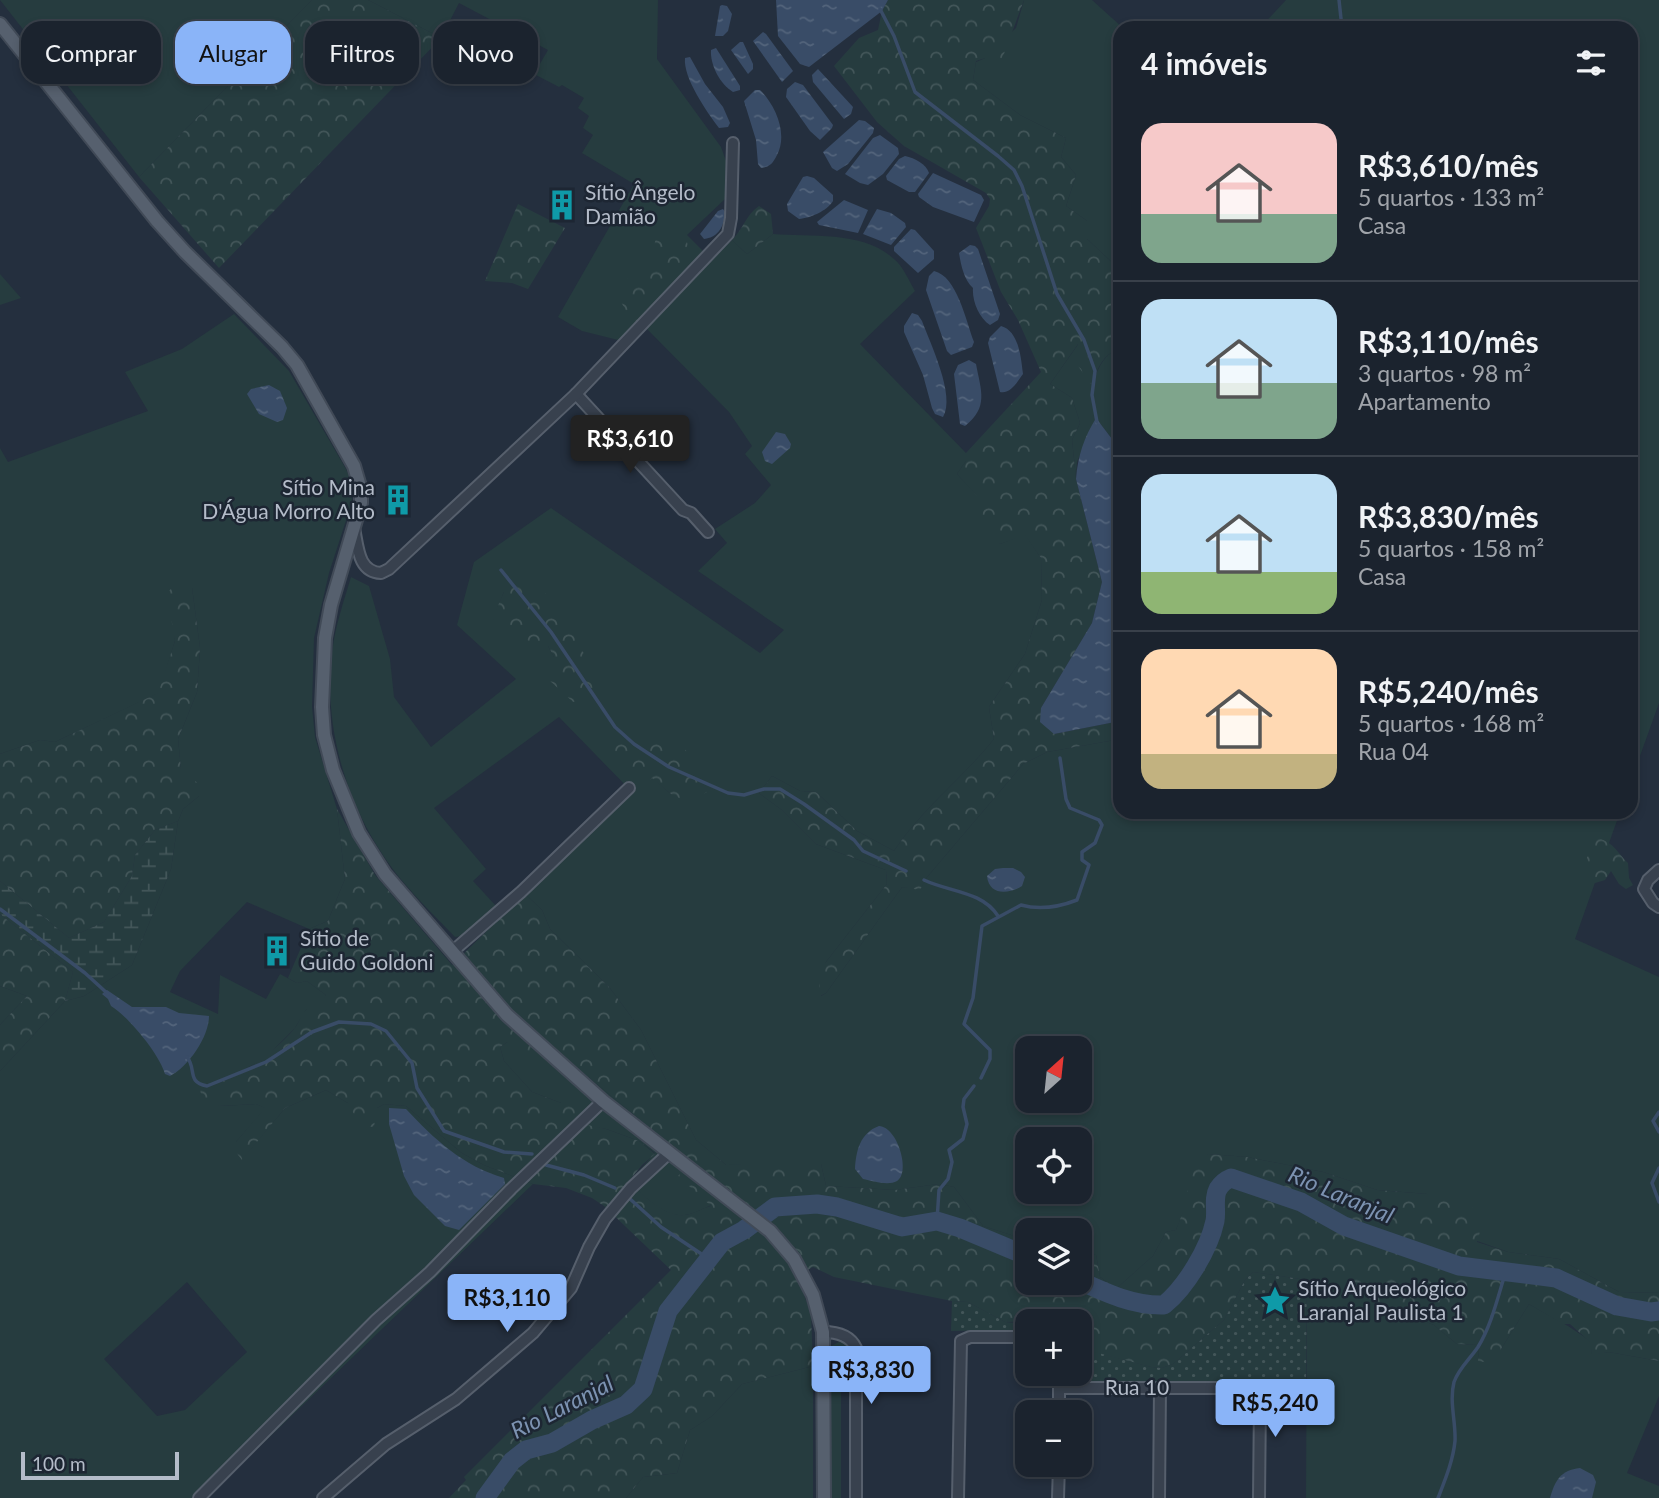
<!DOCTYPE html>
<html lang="pt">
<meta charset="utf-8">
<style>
:root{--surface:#1b232e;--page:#282f3a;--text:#f1f3f6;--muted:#a0a4aa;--line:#39404a;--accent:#8ab4f8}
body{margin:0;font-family:Lato,sans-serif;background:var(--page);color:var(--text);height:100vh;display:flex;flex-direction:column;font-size:26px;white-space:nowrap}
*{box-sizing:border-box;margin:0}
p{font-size:23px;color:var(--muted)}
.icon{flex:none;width:38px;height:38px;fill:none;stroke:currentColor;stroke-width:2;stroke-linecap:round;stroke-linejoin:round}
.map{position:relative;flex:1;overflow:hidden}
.panel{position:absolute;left:1113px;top:21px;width:525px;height:798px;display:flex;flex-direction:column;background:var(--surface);border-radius:21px;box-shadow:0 4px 10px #0003,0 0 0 2px var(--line)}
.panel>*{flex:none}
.banner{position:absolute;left:21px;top:21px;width:665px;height:63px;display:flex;gap:14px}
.needle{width:46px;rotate:27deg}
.controls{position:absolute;left:1015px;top:1036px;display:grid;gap:14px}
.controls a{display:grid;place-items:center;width:77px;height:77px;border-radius:14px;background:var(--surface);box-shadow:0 4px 10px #0003,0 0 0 2px var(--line);font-size:35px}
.scale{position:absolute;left:21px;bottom:18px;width:158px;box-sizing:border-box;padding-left:7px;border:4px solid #b4bcc9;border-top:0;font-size:19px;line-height:24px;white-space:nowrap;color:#b4bcc9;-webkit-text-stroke:5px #1d2633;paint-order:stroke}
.price{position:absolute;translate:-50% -60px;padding:0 16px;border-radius:7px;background:var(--accent);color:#111;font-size:23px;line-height:46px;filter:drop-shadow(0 2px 4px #0008)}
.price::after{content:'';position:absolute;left:50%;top:42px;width:21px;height:16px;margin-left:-10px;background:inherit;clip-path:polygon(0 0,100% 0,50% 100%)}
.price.on{background:#222;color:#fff}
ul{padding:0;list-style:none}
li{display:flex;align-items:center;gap:21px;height:175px;padding:0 28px}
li+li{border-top:2px solid var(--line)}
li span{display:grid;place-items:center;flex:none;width:196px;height:140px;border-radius:21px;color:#555}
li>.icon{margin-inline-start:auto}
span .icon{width:84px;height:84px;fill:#fffc;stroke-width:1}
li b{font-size:30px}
h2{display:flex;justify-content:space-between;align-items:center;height:84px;padding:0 28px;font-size:30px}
.chip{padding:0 24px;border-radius:21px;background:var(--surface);box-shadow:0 4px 10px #0003,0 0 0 2px var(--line);font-size:24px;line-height:63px}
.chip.on{background:var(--accent);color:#111}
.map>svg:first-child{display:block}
.green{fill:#263c3f;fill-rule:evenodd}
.forest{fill:url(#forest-crowns);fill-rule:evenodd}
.wetland{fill:url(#wetland-marsh)}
.park{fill:url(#park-dots)}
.water{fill:url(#water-ripples)}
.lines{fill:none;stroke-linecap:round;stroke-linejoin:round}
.stream{stroke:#394c67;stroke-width:3.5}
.river{stroke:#394c67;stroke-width:19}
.minor-casing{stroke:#565f6c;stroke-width:14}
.major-casing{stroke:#414a57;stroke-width:16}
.minor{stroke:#38414e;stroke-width:10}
.major{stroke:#56606e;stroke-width:12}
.labels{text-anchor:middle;stroke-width:5;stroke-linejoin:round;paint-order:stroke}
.poi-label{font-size:21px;fill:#b4bcc9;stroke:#1d2633;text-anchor:start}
.street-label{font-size:21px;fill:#b4bcc9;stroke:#1d2633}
.water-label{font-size:23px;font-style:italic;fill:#7c92b1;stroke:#1d2633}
</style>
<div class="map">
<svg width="1659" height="1498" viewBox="0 0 1659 1498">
<defs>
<pattern id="forest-crowns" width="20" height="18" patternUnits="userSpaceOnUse" patternTransform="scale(1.75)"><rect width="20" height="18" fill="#263c3f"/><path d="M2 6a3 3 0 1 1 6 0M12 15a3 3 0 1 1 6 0" fill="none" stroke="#435659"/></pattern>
<pattern id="wetland-marsh" width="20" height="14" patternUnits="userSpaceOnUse" patternTransform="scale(1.75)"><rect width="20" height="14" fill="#263c3f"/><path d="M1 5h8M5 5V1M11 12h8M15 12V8" fill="none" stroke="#435659"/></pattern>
<pattern id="park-dots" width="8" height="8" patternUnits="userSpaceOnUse" patternTransform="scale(1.75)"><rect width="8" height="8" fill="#263c3f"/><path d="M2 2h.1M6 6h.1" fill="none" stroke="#435659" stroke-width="1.8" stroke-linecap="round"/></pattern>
<pattern id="water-ripples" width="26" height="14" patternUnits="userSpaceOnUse" patternTransform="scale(1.75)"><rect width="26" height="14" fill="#394c67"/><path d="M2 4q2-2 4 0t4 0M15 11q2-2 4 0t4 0" fill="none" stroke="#53647b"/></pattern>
</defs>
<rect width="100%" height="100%" fill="#242f3e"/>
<g class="green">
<path d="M0,0H312L139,177Z"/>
<path d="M368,0H658L657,59L721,147L726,161L725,199L687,235L706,254L622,341L582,331L558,317L634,184L582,153L593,135L583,128L589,116L578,108L584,98L562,85L559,87L534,74L548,50L459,3L441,38Z"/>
<path d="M1024,0H1092L1123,28H1120V270L1087,239V221L1066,206L1076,175L1061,157L1066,138L1020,115L973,80L976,62L985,58L1016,28Z"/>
<path d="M1286,0H1659V703L1631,781V28H1260Z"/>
<path d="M773,234C812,237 864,231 894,259C903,266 909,281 915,291L860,344L966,453V461L957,474L984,502L1000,544L1025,534L1041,558L1042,600L1025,654L989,707L994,739C963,778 922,809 894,851L857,831L816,792L800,791L772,776L759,793L782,810L816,844L886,870L887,884L826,962L821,996L826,993L902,887L920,889L927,877L1023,764L1047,752L1120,739V812H1620L1575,939L1659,977V1293L1619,1292L1559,1259L1508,1252L1477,1241L1427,1194L1377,1190L1323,1172L1247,1157L1208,1154L1176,1230L1166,1232L1153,1256L1116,1289L1100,1277L1096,1255L1080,1253V1230H1027V1240L983,1226L954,1187L939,1184L895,1190L826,1186L821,1164L726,1165L696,1140L641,1030L609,987L550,929L542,910L525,894L632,792L559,717L434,808L486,869L473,881L496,906L462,936L455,937C438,919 420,902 404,883C348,817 319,724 334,639C338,618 345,597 351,577L369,586L390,659L394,697L431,747L516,679L457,625L474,562L551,508L760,653L784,630L698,571L727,543L715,529L755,503L771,485L745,454L752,446L729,412L646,328L732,240L747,254ZM504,592L597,696L554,657L548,646L493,619ZM633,773L708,777L671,794L652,777L633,786ZM1027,1048H1080V1101H1027ZM1027,1139H1080V1192H1027Z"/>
<path d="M0,274L21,298L0,305Z"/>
<path d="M234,314L289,371L346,469L351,481L352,502L329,573L314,638L312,707L315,737L337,809L345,879L328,921L309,929L247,902L180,971L170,992L218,1014L220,975L266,999L280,974L297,983L307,981L326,995L322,1003L306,1010L295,1028L265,1058L213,1087L219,1106L256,1104L266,1108L236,1142L242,1159L285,1108L326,1090L348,1103L377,1108L384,1104L406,1106L462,1153L484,1165L533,1184L206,1498H0V1071L65,1001L84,996L132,965L171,869L178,821L183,809L199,796L181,770L178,739L197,692L200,648L192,588L174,626L175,641L159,693L55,742L40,740L0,754V448L8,462L148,411L125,372L182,349ZM187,1282L247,1352L185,1410L157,1416L104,1359Z"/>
<path d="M1079,343L1092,383C1099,368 1103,354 1120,348V443L1112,439L1096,418L1077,462L1076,479L1072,440L1080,423L1072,398L1050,384Z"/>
<path d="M0,986L27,996L0,1025Z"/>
<path d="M507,1042L556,1050L692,1163L679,1176L712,1205C704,1208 694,1214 685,1215C665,1218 642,1195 629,1182L655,1153L639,1141L606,1129L588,1126L580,1117L561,1103L532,1092L504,1061L500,1047Z"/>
<path d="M1307,1280L1360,1295L1434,1325L1457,1344L1479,1345L1478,1361L1501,1349L1529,1304C1551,1317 1571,1326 1591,1342L1592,1354L1609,1352L1659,1361V1396L1627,1473L1659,1486V1498H1306Z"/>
<path d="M841,1341L848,1345V1358H841V1498H831V1346Z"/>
<path d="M813,1366V1498H626L643,1477L677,1473L690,1430L712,1416L742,1384Z"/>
</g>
<g class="forest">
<path d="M312,0H368L441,38L219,268L139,177Z"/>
<path d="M888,0H1024L1001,62L985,58L976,61L973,80L1020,115L1066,138L1061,157L1076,175L1066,206L1087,221V239L1120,270V348C1103,354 1098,368 1091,384L1078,366V344L1050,384L1072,398L1080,423L1072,440L1076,479L1102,582L1092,623L1041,708L1054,734L1120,721V739L1047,752L1023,764L927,877L920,890L902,887L826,993L820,996L819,978L826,962L887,884L886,870L816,844L782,810L759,793L772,776L800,791L816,792L857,831L894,851C922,809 963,778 994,739L989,707L1025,654L1042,600L1041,558L1025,535L1000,544L982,529L983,502L957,474L966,461V453L1041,372L1018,320L1001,292L976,228L989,206L990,199L986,193L904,146L877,122L834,66L859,38L878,30L882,11Z"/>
<path d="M518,204L565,228L528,289L512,283L485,281Z"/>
<path d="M759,206L771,214L773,234L747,254L732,240C744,228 745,216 759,206Z"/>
<path d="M668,235L686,238L693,267L639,322L629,317L619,298L627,279L651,265L656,236Z"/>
<path d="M512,572L533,591L544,592L563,614L601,686L597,696L573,702L549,680L554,657L548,646H537L492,619L504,592L500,586Z"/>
<path d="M182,577L192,588L200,648L197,692L178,739L181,769L200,785L199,796L183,809L178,821L155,830L135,855L132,876L104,922L69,938L0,881V754L40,740L55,742L158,693L175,641L167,593Z"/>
<path d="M613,734L681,745L709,777L707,792L687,802L671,794L652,778L642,789H636L633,786V773L610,757Z"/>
<path d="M337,809L375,875L452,965L525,894L542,910L550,929L609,987L641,1030L696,1140L726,1165L792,1161L821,1164L826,1186L895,1190L939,1184L954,1187L983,1226L1027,1240V1283H1080V1253L1096,1255L1100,1277L1116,1289L1153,1256L1166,1232L1176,1230L1187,1201V1174L1208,1154L1247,1157L1323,1172L1377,1190L1427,1194L1486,1212L1477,1242L1508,1252L1559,1259L1619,1292L1659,1293V1361L1609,1352L1592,1355L1590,1342L1570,1324H1563L1529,1304L1501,1349L1500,1358L1490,1363L1478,1361L1479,1345L1457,1344L1434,1325L1360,1295L1307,1280L1253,1272L1245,1280L1224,1320L1173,1364L1162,1368L1151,1367L1081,1349L1080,1321L1005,1322L968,1302L952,1301L834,1277L813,1267L797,1276L811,1314L813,1366L742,1384L712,1416L690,1430L677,1473L643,1477L626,1498H449L466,1480L464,1477L671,1270L604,1206L592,1198L566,1188L533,1184L484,1165L462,1153L406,1106L384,1104L377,1108L374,1127L360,1126L348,1103L326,1090L285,1108L242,1160L235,1151L236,1142L265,1108L256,1104L219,1106L202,1097L199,1087C229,1086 275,1052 294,1029C299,1024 300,1016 305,1011C312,1003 320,1005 326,995L307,981L297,983L288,978L309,929L328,921L345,879ZM507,1042L536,1064L557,1051L691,1162L678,1176L711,1206C703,1208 693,1214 685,1215C665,1217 642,1195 629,1181L642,1165L655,1154L639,1141L606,1129L588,1125L580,1117L588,1106L578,1097L561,1103L532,1092L504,1061L500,1047Z"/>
<path d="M1595,837C1615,843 1615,850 1628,863L1629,878L1633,885L1626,889L1619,884L1611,871L1605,880L1595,883L1588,880L1587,857L1590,854L1591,841Z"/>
<path d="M0,914L73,972L65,1001L0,1071V1025L27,996L0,986Z"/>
</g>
<path class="wetland" d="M178,821L171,869L132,965L84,996L65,1001L73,972L0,914V881L69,938L104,922L132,876L135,855L155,830Z"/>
<g class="park">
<path d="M1253,1272L1307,1280L1306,1381H1077L1067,1374H1080V1348L1151,1367L1162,1368L1173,1364L1224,1320L1245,1280Z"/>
<path d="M952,1301L968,1302L1005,1322L1027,1324V1330L951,1331Z"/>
</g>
<g class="water">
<path d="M776,0H888L882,11L809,67L800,64L778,36Z"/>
<path d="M722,5L727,6L732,14L728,31L723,36H715L720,6Z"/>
<path d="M763,32L766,34L793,71L782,82L753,41Z"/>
<path d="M740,42H743L753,64V69L748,74L731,50Z"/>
<path d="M716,48L740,86V90L733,92C720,84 710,65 711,50Z"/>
<path d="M690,57L705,84L723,107L730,123L728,127L719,128C707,112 683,78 685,58Z"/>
<path d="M818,69L853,107L851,114L844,119L813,82L812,75Z"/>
<path d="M795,82L803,85L833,125L832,128L820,140L810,131L786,97L787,89Z"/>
<path d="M755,90H760C776,106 788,134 777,155C773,163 770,167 761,168L758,164L756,140L744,101Z"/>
<path d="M859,120L865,121L874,128L873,133L848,164L837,171L832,168L823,152Z"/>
<path d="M880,135L898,148L899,154L883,174L868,185L860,183L845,174L873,138Z"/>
<path d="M905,156C915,158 926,164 929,173L915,192H909L887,180L886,176L899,159Z"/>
<path d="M933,173L981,195L984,200L974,222L933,207L919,197L918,194Z"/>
<path d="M807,176L814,178L833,195V201C827,211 810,218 799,219L788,211L787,204L803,177Z"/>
<path d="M844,200L868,210L858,233L819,225L817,222Z"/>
<path d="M723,209L725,212C724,226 719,237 704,239L700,234L718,211Z"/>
<path d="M877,209L891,213L905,223L906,227L891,245L863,234Z"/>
<path d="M911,229L915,230L934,251V259L918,273L894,251V247Z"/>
<path d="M970,245L975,246L978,249L1000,314L998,320L990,325C979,318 972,301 973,288C964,280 961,265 959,253Z"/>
<path d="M934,271C957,276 966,321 974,342L972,347L951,355L947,351L926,290L929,276Z"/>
<path d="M912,313L918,315L922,321C930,343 956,396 943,417L935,414L932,408L923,375L904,332V326Z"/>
<path d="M1001,326C1019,331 1021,358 1023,374C1017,382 1011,394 1000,392L988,343L990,337Z"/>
<path d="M969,360L976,364C981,391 989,407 965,426L960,424L954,374L958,365Z"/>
<path d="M269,385L280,391L287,408L283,420L277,422L259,414L247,394L251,389Z"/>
<path d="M1096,418L1112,439L1120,443V721L1054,734L1040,722L1041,708L1092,623L1102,582L1076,479C1078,455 1084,438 1096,418Z"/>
<path d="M776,432L785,434L791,444L790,448L772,464L765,461L762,452Z"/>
<path d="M1003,868H1013L1021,872L1025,877L1022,886C1009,894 989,896 987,876L995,869Z"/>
<path d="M107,990L132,1007H166L179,1013L209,1016C209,1037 188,1067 170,1076L165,1074C160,1055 128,1016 111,1006L108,999L102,994Z"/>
<path d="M389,1108L406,1109C434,1139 463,1166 504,1178L505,1184L459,1230L445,1226L414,1195L404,1176L389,1124Z"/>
<path d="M879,1126C898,1127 911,1173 897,1181C888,1186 873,1181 863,1179L855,1169C856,1151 860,1133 879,1126Z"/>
<path d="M1580,1468L1593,1475L1596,1482L1592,1498H1550C1555,1480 1561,1470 1580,1468Z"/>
</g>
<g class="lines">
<g class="stream">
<path d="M1339,0L1342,28"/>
<path d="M880,9L894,36L915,92L998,156L1014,170L1022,186L1057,294L1084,340L1095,371L1092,395L1097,422"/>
<path d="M501,570L551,632L615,727L634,744L669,767L728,793L744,795L764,789H780L804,804L854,840L863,851L906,871"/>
<path d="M924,880C949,892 982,891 998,916"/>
<path d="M0,909L85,973L108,994"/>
<path d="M187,1057C197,1069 186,1082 207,1086L266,1062L312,1032L339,1022L371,1024L386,1031L412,1063L417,1088L444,1131L504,1152L532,1154"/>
<path d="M981,1078L990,1059V1050L964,1024L973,998L982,926L1021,905C1039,910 1059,907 1077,900L1089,865L1082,860V852L1095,843L1102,825L1099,820L1070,808L1066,799L1060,758"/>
<path d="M1659,1112L1653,1121L1659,1132"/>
<path d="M546,1165L584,1175L615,1188"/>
<path d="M1659,1168L1652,1183L1659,1202"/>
<path d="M629,1198L661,1227L709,1259"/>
<path d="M937,1221L939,1190L948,1179L952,1162L949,1150L963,1139L967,1124L963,1107L964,1099L974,1086"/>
<path d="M1438,1498C1445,1480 1453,1461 1455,1441C1456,1422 1449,1402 1454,1382C1459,1368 1470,1359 1478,1347C1492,1324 1498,1296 1506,1271"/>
</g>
<g class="river">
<path d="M1080,1281C1106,1293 1134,1306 1164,1305C1186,1287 1209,1249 1215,1221C1217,1211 1213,1198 1218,1189C1221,1184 1226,1180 1231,1178L1301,1202L1344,1226L1459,1266L1556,1278L1617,1306L1651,1312L1659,1311"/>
<path d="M485,1498L512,1461L526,1450L552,1443L592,1420L626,1405L643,1389L668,1311L722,1242L744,1230L775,1207L817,1204L837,1207L902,1227L937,1221L960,1228L1027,1256"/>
</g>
<g class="minor-casing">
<g id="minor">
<path d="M576,394L683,510L691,513L708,532"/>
<path d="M354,528C358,547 358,572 381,573L389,569L576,394L728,234L731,218L733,143"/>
<path d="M1659,870L1648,880L1644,889L1653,903L1659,907"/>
<path d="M453,951L521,892L629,788"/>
<path d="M823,1332C836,1332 850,1335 856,1348V1498"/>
<path d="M1059,1388H1246L1257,1392L1260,1400L1259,1498"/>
<path d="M1059,1412V1374"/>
<path d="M199,1498L376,1320L430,1272L511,1189L603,1101"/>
<path d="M323,1498L386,1444L456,1399L533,1333L571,1288L589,1247L605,1219L631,1188L669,1153"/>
<path d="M958,1498L961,1341L970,1337H1027"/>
<path d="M1058,1498L1059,1465"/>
<path d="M1159,1498L1160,1388"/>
</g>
</g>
<g class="major-casing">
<path id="major" d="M0,24L157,221L185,252L282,347L297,365L354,466L361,490V503L331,605L325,638L322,707L324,735L333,770L359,833L385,874L507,1015L603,1101L770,1231L794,1259L813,1295L823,1332L824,1498"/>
</g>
<use href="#minor" class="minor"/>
<use href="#major" class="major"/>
</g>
<defs>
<g id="building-bare" transform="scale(2.415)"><path d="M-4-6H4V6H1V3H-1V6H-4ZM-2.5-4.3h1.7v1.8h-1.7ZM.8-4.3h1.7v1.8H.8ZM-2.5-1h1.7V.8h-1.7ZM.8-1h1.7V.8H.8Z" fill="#0f9aa8" stroke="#1d2633" stroke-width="2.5" paint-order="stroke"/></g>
<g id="sight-bare" transform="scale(2.415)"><path d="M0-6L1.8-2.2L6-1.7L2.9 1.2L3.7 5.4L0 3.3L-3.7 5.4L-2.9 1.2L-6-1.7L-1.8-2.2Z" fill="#0f9aa8" stroke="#1d2633" stroke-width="2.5" paint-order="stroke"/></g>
</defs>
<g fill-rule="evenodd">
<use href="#building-bare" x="562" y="205"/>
<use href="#building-bare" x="398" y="500"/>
<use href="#building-bare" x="277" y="951"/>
<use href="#sight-bare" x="1275" y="1301"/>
</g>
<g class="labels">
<g class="poi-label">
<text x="585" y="200">Sítio Ângelo<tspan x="585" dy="24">Damião</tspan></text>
<text x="375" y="495" text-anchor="end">Sítio Mina<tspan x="375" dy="24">D'Água Morro Alto</tspan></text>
<text x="300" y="946">Sítio de<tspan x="300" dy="24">Guido Goldoni</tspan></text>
<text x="1298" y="1296">Sítio Arqueológico<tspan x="1298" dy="24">Laranjal Paulista 1</tspan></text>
</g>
<g class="street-label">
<text x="1137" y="1395">Rua 10</text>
</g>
<g class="water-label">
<text transform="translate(1341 1195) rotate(23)" y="8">Rio Laranjal</text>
<text transform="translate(562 1407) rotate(-27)" y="8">Rio Laranjal</text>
</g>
</g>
</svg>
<div class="controls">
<a><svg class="needle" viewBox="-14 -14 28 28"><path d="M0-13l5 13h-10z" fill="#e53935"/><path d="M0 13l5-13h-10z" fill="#a0a4aa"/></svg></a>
<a><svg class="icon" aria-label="locate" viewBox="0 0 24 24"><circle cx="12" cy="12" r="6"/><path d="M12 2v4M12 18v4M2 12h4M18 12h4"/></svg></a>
<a><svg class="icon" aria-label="layers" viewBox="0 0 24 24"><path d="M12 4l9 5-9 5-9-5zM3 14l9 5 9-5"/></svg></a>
<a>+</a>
<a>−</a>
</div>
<div class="scale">100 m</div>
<b class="price on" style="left:630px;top:475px">R$3,610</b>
<b class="price" style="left:507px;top:1334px">R$3,110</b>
<b class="price" style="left:871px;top:1406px">R$3,830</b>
<b class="price" style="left:1275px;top:1439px">R$5,240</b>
<div class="banner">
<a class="chip">Comprar</a>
<a class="chip on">Alugar</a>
<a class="chip">Filtros</a>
<a class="chip">Novo</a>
</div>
<section class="panel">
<h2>4 imóveis<svg class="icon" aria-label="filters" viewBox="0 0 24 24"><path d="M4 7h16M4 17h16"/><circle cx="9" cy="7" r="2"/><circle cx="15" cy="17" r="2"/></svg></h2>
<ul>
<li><span style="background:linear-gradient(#f6c9c9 65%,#7fa58c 0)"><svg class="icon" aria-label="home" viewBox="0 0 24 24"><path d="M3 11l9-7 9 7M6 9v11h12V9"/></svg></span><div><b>R$3,610/mês</b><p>5 quartos · 133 m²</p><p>Casa</p></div></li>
<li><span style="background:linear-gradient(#bfe0f5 60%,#7fa58c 0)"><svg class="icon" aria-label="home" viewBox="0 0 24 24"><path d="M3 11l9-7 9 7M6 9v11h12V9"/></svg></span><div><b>R$3,110/mês</b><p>3 quartos · 98 m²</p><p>Apartamento</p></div></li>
<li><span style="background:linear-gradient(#bfe0f5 70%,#8fb573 0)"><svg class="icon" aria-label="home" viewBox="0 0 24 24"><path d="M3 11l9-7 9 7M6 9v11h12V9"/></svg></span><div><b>R$3,830/mês</b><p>5 quartos · 158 m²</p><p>Casa</p></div></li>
<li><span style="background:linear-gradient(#ffd9b3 75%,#c2b280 0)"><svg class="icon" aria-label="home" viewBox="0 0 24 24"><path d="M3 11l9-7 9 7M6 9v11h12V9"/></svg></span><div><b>R$5,240/mês</b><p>5 quartos · 168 m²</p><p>Rua 04</p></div></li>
</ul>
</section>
</div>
